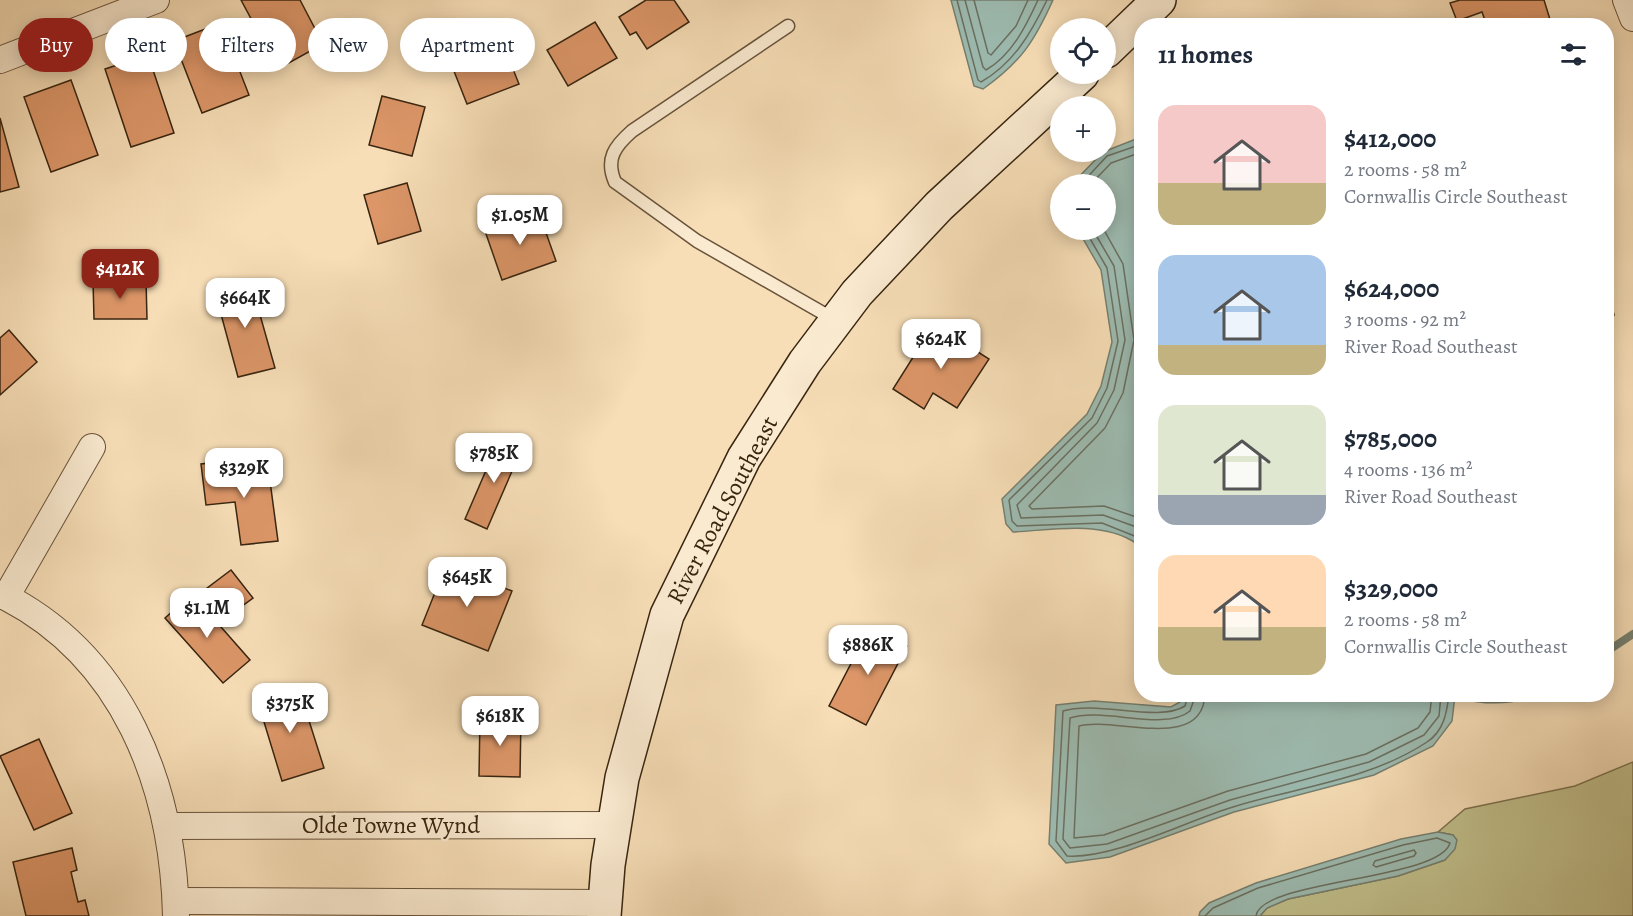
<!DOCTYPE html>
<meta charset="utf-8">
<style>
:root{--surface:#fff;--page:#f6f6f7;--text:#1f2937;--muted:#747a83;--accent:#8f2418}
body{margin:0;font-family:Alegreya,serif;background:var(--page);color:var(--text);height:100vh;display:flex;flex-direction:column;font-size:22px;white-space:nowrap}
*{box-sizing:border-box;margin:0}
p{font-size:20px;color:var(--muted)}
.icon{flex:none;width:33px;height:33px;fill:none;stroke:currentColor;stroke-width:2;stroke-linecap:round;stroke-linejoin:round}
.map{position:relative;flex:1;overflow:hidden}
.side{position:absolute;left:1134px;top:18px;width:480px;height:684px;display:flex;flex-direction:column;background:var(--surface);border-radius:24px;box-shadow:0 3px 15px #0003}
.side>*{flex:none}
.hud{position:absolute;left:18px;top:18px;width:570px;height:54px;display:flex;gap:12px}
.buttons{position:absolute;left:1050px;top:18px;display:grid;gap:12px}
.buttons a{display:grid;place-items:center;width:66px;height:66px;border-radius:50%;background:var(--surface);box-shadow:0 3px 15px #0003;font-size:30px}
.price{position:absolute;translate:-50% -51px;padding:0 14px;border-radius:12px;background:#fff;color:#222;font-size:20px;line-height:39px;filter:drop-shadow(0 2px 3px #0008)}
.price::after{content:'';position:absolute;left:50%;top:36px;width:18px;height:14px;margin-left:-9px;background:inherit;clip-path:polygon(0 0,100% 0,50% 100%)}
.price.on{background:var(--accent);color:#fff}
ul{padding:0;list-style:none}
li{display:flex;align-items:center;gap:18px;height:150px;padding:0 24px}
li span{display:grid;place-items:center;flex:none;width:168px;height:120px;border-radius:18px;color:#555}
li>.icon{margin-inline-start:auto}
span .icon{width:72px;height:72px;fill:#fffc;stroke-width:1}
li b{font-size:26px}
h2{display:flex;justify-content:space-between;align-items:center;height:72px;padding:0 24px;font-size:26px}
.chip{padding:0 21px;border-radius:27px;background:var(--surface);box-shadow:0 3px 15px #0003;font-size:21px;line-height:54px}
.chip.on{background:var(--accent);color:#fff}
.map>svg:first-child{display:block}
.green{fill:#c1c08c;stroke:#7c724e;stroke-width:1.5}
.water{fill:#9dbcb2;stroke:#758071;stroke-width:1.5}
.lines{fill:none;stroke-linecap:round;stroke-linejoin:round}
.shore{stroke:#6a7061;stroke-width:1.5}
.stream{stroke:#758071;stroke-width:8}
.building{fill:#dc9668;stroke:#382510;stroke-width:1.5}
.service-casing{stroke:#68533a;stroke-width:15}
.minor-casing{stroke:#68533a;stroke-width:28}
.secondary-casing{stroke:#382510;stroke-width:36}
.service{stroke:#faead0;stroke-width:12}
.minor{stroke:#faead0;stroke-width:26}
.secondary{stroke:#faead0;stroke-width:33}
.labels{text-anchor:middle;stroke-width:5;stroke-linejoin:round;paint-order:stroke}
.street-label{font-size:24px;fill:#382510;stroke:#faead0}
</style>
<div class="map">
<svg width="1633" height="916" viewBox="0 0 1633 916">
<rect width="100%" height="100%" fill="#f7deb7"/>
<filter id="stains"><feTurbulence type="fractalNoise" baseFrequency=".00333" numOctaves="4"/><feColorMatrix values="0 0 0 0 .2 0 0 0 0 .09 0 0 0 0 .02 0 0 0 .5 -.17"/></filter>
<radialGradient id="worn" r=".72"><stop offset=".6" stop-color="#630" stop-opacity="0"/><stop offset="1" stop-color="#630" stop-opacity=".3"/></radialGradient>
<path class="green" d="M1633,762V916H1260L1267,908L1288,899L1398,876L1445,860L1453,835L1438,832L1465,809L1575,786Z"/>
<g class="water">
<path d="M951,0H1053C1034,42 1021,62 983,89L974,86Z"/>
<path d="M1141,137V547C1108,519 1054,530 1013,532L1006,524L1002,499L1087,414L1101,386L1112,342L1101,270L1078,230H1106V184H1072L1103,152Z"/>
<path d="M1183,695V694L1455,695L1452,721L1433,746L1374,775L1234,812L1110,857L1066,863L1049,844L1056,705L1094,701L1171,707L1180,702Z"/>
<path d="M1438,832L1453,835L1457,840L1455,849L1445,860L1398,876L1288,899L1267,908L1260,916H1199L1200,912L1209,903L1256,883L1401,839Z"/>
</g>
<g class="lines">
<g class="shore">
<path d="M957,0L978,80L981,82C1014,63 1031,33 1047,0"/>
<path d="M965,0L983,67L986,70C1012,55 1026,26 1038,0"/>
<path d="M974,0L988,53L991,55L1016,26L1028,0"/>
<path d="M1081,184L1107,156L1142,144"/>
<path d="M1091,184L1111,163L1142,152"/>
<path d="M1085,230L1107,268L1118,341L1107,388L1092,418L1009,500L1012,521L1017,526L1102,523L1142,539"/>
<path d="M1093,230L1114,266L1125,340L1114,390L1097,423L1017,505L1021,518L1103,515L1142,529"/>
<path d="M1104,230L1123,264L1134,340L1123,393L1105,428L1029,506L1032,509L1104,506L1142,519"/>
<path d="M1188,694L1185,706C1158,723 1098,700 1063,711L1056,841L1067,856C1114,859 1186,821 1233,807C1297,787 1370,780 1427,742C1444,731 1447,712 1449,694"/>
<path d="M1196,694L1190,711C1164,732 1104,707 1070,718L1063,839L1070,848L1107,844L1230,800L1369,762L1424,735L1439,716L1441,694"/>
<path d="M1205,694C1203,753 1113,716 1079,726L1074,838L1104,835L1228,791L1366,754L1418,728L1430,712L1432,694"/>
<path d="M1414,850L1416,853L1414,856L1376,867L1373,865L1375,861Z"/>
<path d="M1205,916L1213,908L1258,888L1403,845L1437,838L1450,843C1440,880 1260,880 1256,916"/>
</g>
<g class="stream">
<path d="M1606,652L1633,634"/>
<path d="M1454,694C1478,700 1505,703 1529,694"/>
</g>
</g>
<g class="building">
<path d="M241,0H300L323,44L278,69Z"/>
<path d="M646,0H674L689,22L647,49L636,32L630,35L619,17Z"/>
<path d="M1460,0H1544L1552,26H1487L1482,12L1457,21L1450,3Z"/>
<path d="M595,22L617,58L568,86L547,50Z"/>
<path d="M221,23L249,95L202,113L174,41Z"/>
<path d="M500,37L519,84L467,104L448,56Z"/>
<path d="M148,55L174,133L131,147L105,69Z"/>
<path d="M71,80L98,155L51,172L24,97Z"/>
<path d="M382,96L425,107L412,156L369,145Z"/>
<path d="M0,118L19,187L0,192Z"/>
<path d="M407,183L421,231L378,244L364,195Z"/>
<path d="M539,213L556,261L502,280L485,231Z"/>
<path d="M93,280H146L147,319H94Z"/>
<path d="M1606,280L1614,315L1606,316Z"/>
<path d="M256,281L261,296L255,297L275,368L238,377L215,292Z"/>
<path d="M934,324L989,359L957,408L933,393L924,409L893,389Z"/>
<path d="M9,330L37,362L0,395V338Z"/>
<path d="M500,438L522,448L487,529L465,519Z"/>
<path d="M227,461L228,471L268,466L278,541L241,545L235,502L206,505L201,464Z"/>
<path d="M446,565L512,591L488,651L422,625Z"/>
<path d="M231,570L253,598L223,620L202,592Z"/>
<path d="M192,594L250,660L223,683L165,618Z"/>
<path d="M870,627L907,646L866,725L829,706Z"/>
<path d="M298,686L324,768L282,781L257,699Z"/>
<path d="M480,717H521L520,777L479,776Z"/>
<path d="M39,739L72,813L34,830L0,756Z"/>
<path d="M72,848L77,870L71,872L78,902L85,900L89,916H26L13,862Z"/>
</g>
<g class="lines">
<g class="service-casing">
<path id="service" d="M788,26L632,131C615,146 605,159 615,182L697,241L835,320"/>
</g>
<g class="minor-casing">
<g id="minor">
<path d="M1626,0L1633,18"/>
<path d="M0,60L156,0"/>
<path d="M0,594C124,655 173,785 176,916"/>
<path d="M6,597L92,447"/>
<path d="M168,826L614,825"/>
<path d="M176,901L605,903"/>
</g>
</g>
<g class="secondary-casing">
<g id="secondary">
<path d="M1106,51L1159,0"/>
<path d="M604,916L608,865L622,778L667,615L744,458L805,362L857,293L939,206L1082,74"/>
</g>
</g>
<use href="#service" class="service"/>
<use href="#minor" class="minor"/>
<use href="#secondary" class="secondary"/>
</g>
<g class="labels">
<g class="street-label">
<text transform="translate(722 510) rotate(-62)" y="8">River Road Southeast</text>
<text x="391" y="833">Olde Towne Wynd</text>
</g>
</g>
<rect width="100%" height="100%" filter="url(#stains)"/>
<rect width="100%" height="100%" fill="url(#worn)"/>
</svg>
<div class="buttons">
<a><svg class="icon" aria-label="locate" viewBox="0 0 24 24"><circle cx="12" cy="12" r="6"/><path d="M12 2v4M12 18v4M2 12h4M18 12h4"/></svg></a>
<a>+</a>
<a>−</a>
</div>
<b class="price" style="left:520px;top:246px">$1.05M</b>
<b class="price on" style="left:120px;top:300px">$412K</b>
<b class="price" style="left:245px;top:329px">$664K</b>
<b class="price" style="left:941px;top:370px">$624K</b>
<b class="price" style="left:494px;top:484px">$785K</b>
<b class="price" style="left:244px;top:499px">$329K</b>
<b class="price" style="left:467px;top:608px">$645K</b>
<b class="price" style="left:207px;top:639px">$1.1M</b>
<b class="price" style="left:868px;top:676px">$886K</b>
<b class="price" style="left:290px;top:734px">$375K</b>
<b class="price" style="left:500px;top:747px">$618K</b>
<div class="hud">
<a class="chip on">Buy</a>
<a class="chip">Rent</a>
<a class="chip">Filters</a>
<a class="chip">New</a>
<a class="chip">Apartment</a>
</div>
<section class="side">
<h2>11 homes<svg class="icon" aria-label="filters" viewBox="0 0 24 24"><path d="M4 7h16M4 17h16"/><circle cx="9" cy="7" r="2"/><circle cx="15" cy="17" r="2"/></svg></h2>
<ul>
<li><span style="background:linear-gradient(#f6c9c9 65%,#c2b280 0)"><svg class="icon" aria-label="home" viewBox="0 0 24 24"><path d="M3 11l9-7 9 7M6 9v11h12V9"/></svg></span><div><b>$412,000</b><p>2 rooms · 58 m²</p><p>Cornwallis Circle Southeast</p></div></li>
<li><span style="background:linear-gradient(#a9c7e8 75%,#c2b280 0)"><svg class="icon" aria-label="home" viewBox="0 0 24 24"><path d="M3 11l9-7 9 7M6 9v11h12V9"/></svg></span><div><b>$624,000</b><p>3 rooms · 92 m²</p><p>River Road Southeast</p></div></li>
<li><span style="background:linear-gradient(#dfe7d0 75%,#9aa5b1 0)"><svg class="icon" aria-label="home" viewBox="0 0 24 24"><path d="M3 11l9-7 9 7M6 9v11h12V9"/></svg></span><div><b>$785,000</b><p>4 rooms · 136 m²</p><p>River Road Southeast</p></div></li>
<li><span style="background:linear-gradient(#ffd9b3 60%,#c2b280 0)"><svg class="icon" aria-label="home" viewBox="0 0 24 24"><path d="M3 11l9-7 9 7M6 9v11h12V9"/></svg></span><div><b>$329,000</b><p>2 rooms · 58 m²</p><p>Cornwallis Circle Southeast</p></div></li>
</ul>
</section>
</div>
